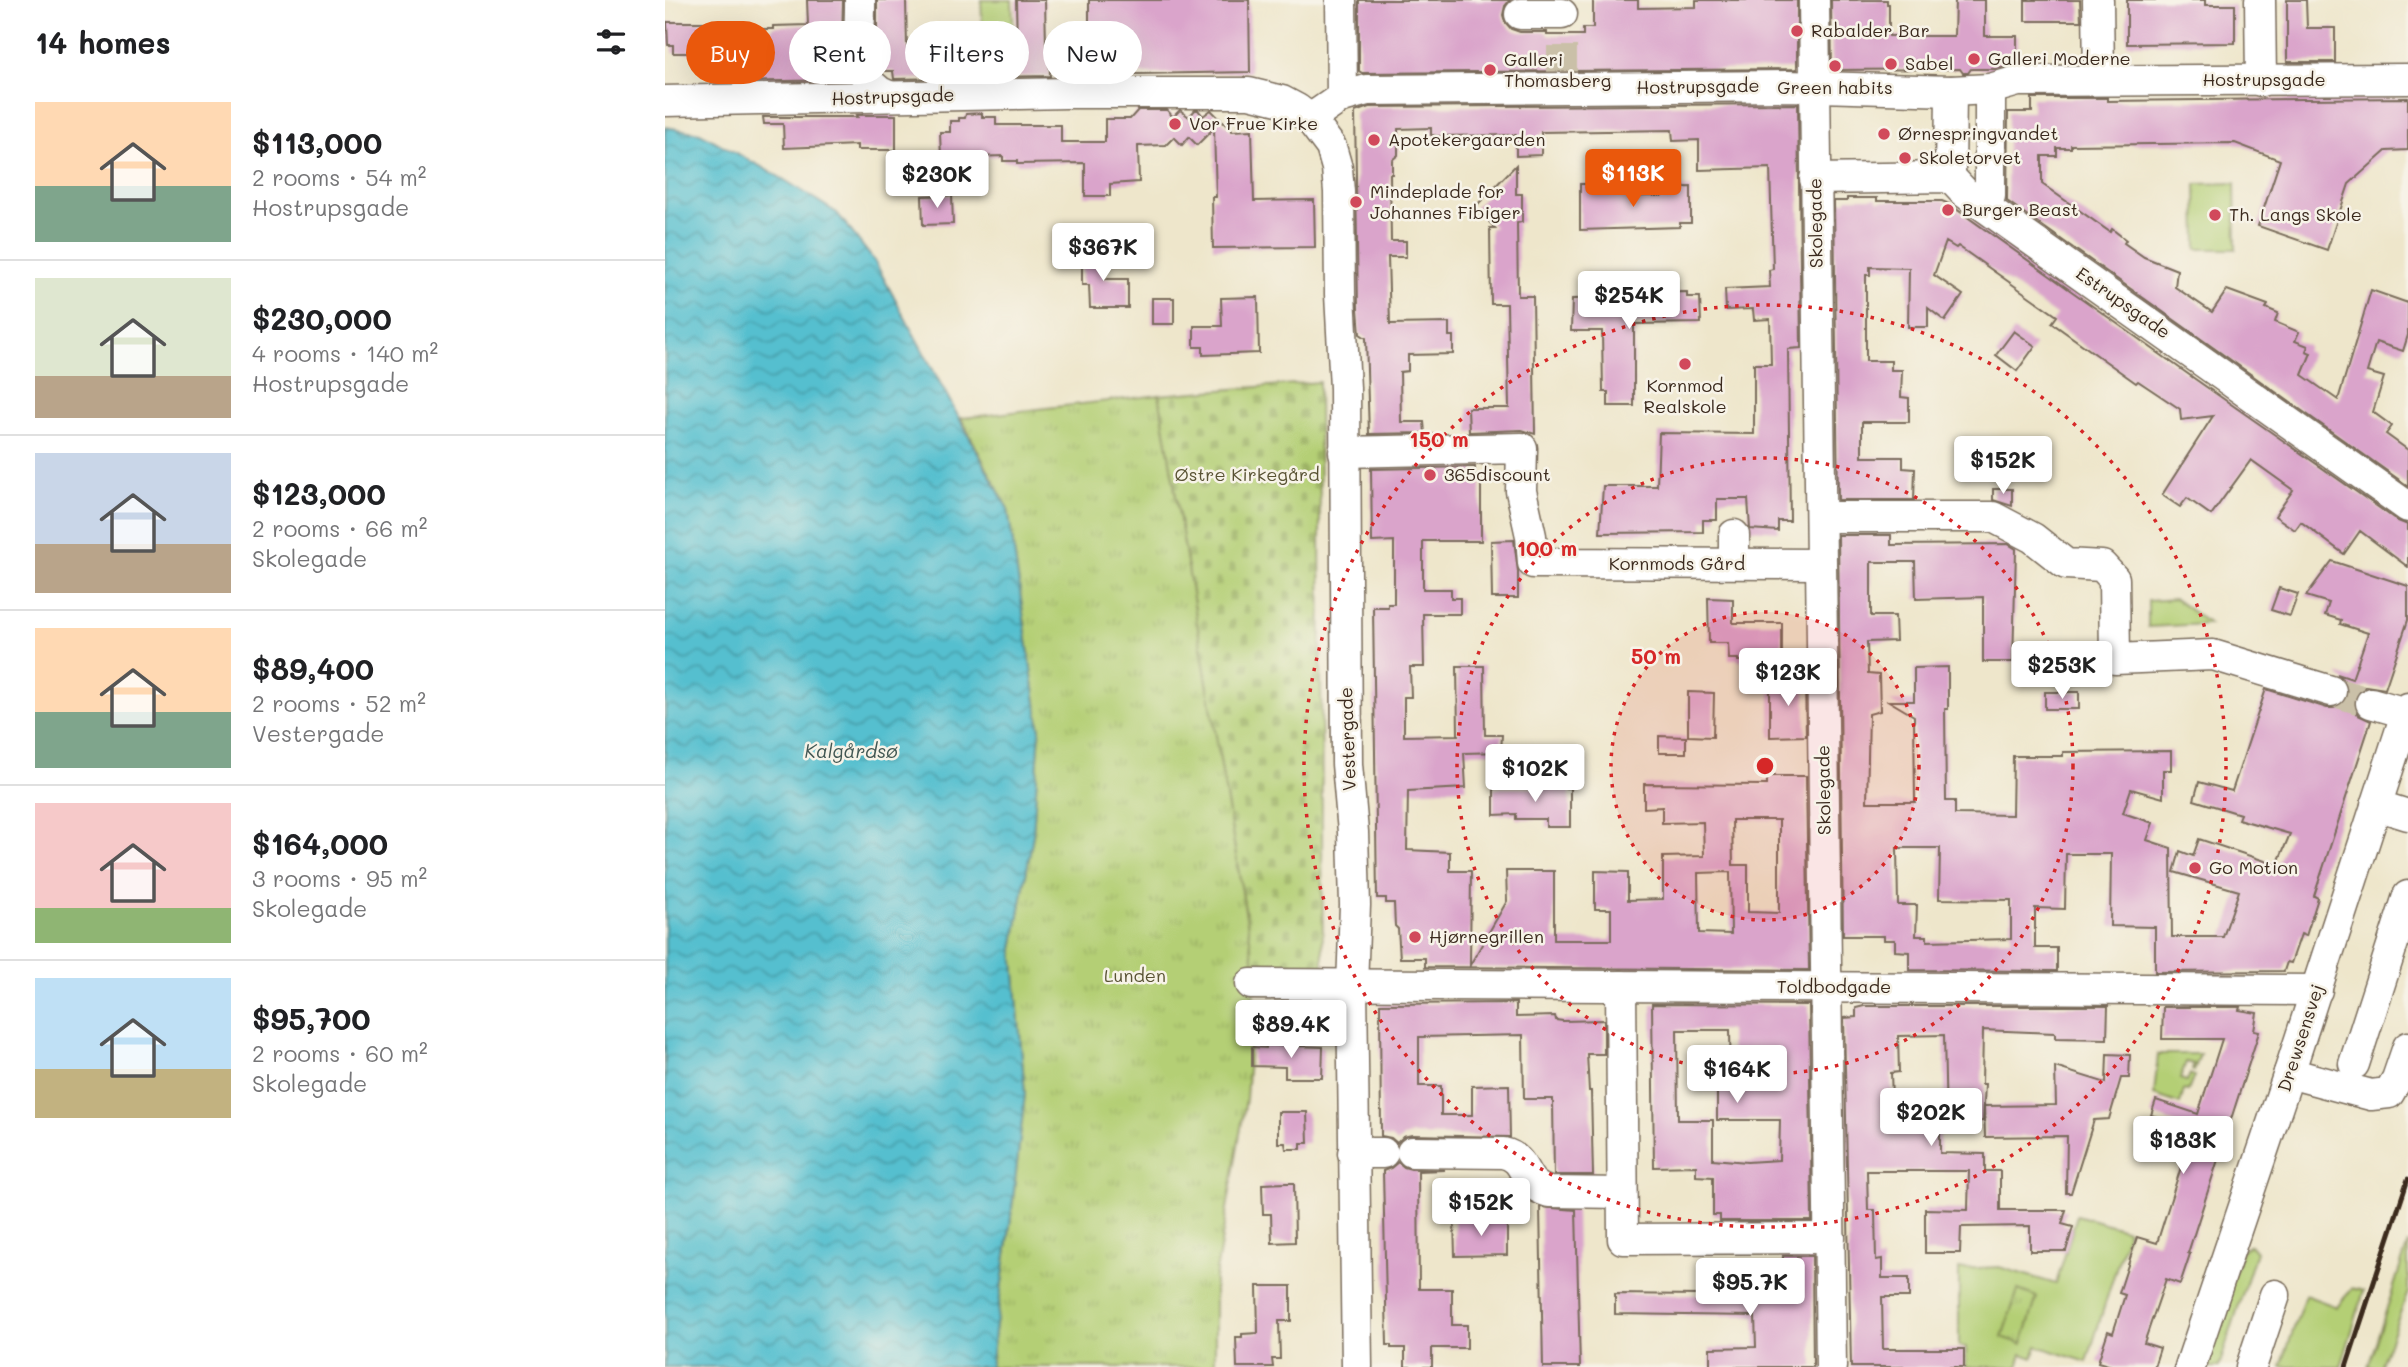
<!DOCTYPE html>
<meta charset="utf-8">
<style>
:root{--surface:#fff;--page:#f6f6f6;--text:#202124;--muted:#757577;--line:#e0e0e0;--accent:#ea580c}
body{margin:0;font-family:Mali,sans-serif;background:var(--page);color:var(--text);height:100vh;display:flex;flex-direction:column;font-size:26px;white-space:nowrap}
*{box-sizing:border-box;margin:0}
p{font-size:23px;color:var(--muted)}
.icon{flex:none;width:38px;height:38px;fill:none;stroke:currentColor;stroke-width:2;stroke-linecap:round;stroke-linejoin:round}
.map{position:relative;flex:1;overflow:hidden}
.side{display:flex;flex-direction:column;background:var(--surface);width:665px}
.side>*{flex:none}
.top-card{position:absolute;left:21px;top:21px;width:665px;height:63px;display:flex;gap:14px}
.price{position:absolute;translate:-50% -60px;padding:0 16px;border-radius:7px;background:#fff;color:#222;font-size:23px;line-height:46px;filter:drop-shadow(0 2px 4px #0008)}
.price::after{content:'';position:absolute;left:50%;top:42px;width:21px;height:16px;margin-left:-10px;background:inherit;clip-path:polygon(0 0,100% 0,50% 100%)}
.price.selected{background:var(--accent);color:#fff}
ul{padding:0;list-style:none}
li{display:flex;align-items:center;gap:21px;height:175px;padding:0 35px}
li+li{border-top:2px solid var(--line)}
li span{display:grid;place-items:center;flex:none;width:196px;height:140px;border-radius:0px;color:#555}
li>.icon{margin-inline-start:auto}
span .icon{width:84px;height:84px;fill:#fffc;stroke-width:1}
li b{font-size:30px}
h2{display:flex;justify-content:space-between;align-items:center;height:84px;padding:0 35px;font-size:30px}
.pill{padding:0 24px;border-radius:32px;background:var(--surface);box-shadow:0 7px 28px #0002;font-size:24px;line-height:63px}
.pill.selected{background:var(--accent);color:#fff}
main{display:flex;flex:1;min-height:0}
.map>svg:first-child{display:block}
.grass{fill:#b4cf75;stroke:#787c4a;stroke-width:2}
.cemetery{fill:url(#cemetery-stones);stroke:#787c4a;stroke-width:2}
.park{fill:url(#park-tufts);stroke:#787c4a;stroke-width:2}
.water{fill:url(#water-waves);stroke:#487476;stroke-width:2}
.building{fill:#daa4cb;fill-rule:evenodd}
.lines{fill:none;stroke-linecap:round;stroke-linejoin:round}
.minor-tunnel{stroke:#cac0a8;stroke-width:30;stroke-dasharray:30 15;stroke-linecap:butt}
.minor-casing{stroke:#7a6c5b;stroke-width:33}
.minor{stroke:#fff;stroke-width:30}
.rail{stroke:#3b2a1e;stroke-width:5}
.ring{fill:none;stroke:#d62828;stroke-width:3.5;stroke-dasharray:3.5 7}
.poi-dot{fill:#d1495b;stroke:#f7f3e8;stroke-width:2.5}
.labels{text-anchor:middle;stroke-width:5;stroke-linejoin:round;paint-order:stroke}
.poi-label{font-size:18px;fill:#3b2a1e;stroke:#f7f3e8;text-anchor:start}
.street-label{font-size:18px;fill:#3b2a1e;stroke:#f7f3e8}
.park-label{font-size:18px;fill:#595334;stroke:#f7f3e8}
.water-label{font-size:19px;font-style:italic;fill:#425753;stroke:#f7f3e8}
.centre{fill:#d62828;stroke:#f7f3e8;stroke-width:3.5}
.ring-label{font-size:21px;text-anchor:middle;font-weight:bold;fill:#d62828;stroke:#f7f3e8;stroke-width:5;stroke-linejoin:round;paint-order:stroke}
</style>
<main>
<section class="side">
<h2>14 homes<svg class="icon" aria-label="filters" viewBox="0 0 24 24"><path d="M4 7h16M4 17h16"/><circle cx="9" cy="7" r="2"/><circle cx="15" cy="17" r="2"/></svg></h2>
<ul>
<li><span style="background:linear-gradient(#ffd9b3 60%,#7fa58c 0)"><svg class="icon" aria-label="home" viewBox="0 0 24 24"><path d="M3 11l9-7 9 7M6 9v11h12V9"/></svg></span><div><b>$113,000</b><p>2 rooms · 54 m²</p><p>Hostrupsgade</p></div></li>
<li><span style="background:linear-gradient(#dfe7d0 70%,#b9a48a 0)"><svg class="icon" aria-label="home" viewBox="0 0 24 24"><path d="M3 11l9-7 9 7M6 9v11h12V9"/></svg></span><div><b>$230,000</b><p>4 rooms · 140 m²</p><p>Hostrupsgade</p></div></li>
<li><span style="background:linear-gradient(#c9d6e8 65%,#b9a48a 0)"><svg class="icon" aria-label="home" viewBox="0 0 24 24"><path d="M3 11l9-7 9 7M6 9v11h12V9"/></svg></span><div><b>$123,000</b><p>2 rooms · 66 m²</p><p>Skolegade</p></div></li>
<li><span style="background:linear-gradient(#ffd9b3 60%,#7fa58c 0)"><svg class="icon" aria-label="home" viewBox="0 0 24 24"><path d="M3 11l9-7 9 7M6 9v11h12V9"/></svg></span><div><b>$89,400</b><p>2 rooms · 52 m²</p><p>Vestergade</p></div></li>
<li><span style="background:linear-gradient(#f6c9c9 75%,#8fb573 0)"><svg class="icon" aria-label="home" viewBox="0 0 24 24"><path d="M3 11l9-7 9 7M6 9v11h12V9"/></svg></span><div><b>$164,000</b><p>3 rooms · 95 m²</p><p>Skolegade</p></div></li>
<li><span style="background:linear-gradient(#bfe0f5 65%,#c2b280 0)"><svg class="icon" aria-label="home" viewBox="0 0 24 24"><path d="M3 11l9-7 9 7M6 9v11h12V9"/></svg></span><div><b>$95,700</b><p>2 rooms · 60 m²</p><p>Skolegade</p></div></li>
</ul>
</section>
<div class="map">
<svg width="1743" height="1367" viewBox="0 0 1743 1367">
<defs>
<pattern id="cemetery-stones" width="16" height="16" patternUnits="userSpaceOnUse" patternTransform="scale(1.75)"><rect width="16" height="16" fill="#b4cf75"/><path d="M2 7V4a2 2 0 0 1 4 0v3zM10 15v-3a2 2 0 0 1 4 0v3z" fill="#9cb265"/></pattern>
<pattern id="park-tufts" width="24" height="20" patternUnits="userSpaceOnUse" patternTransform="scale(1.75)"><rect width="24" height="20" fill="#b4cf75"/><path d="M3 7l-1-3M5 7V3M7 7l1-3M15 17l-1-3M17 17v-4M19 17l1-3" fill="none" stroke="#9cb265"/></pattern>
<pattern id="water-waves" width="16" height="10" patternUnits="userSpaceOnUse" patternTransform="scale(1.75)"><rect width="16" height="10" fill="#54bfcf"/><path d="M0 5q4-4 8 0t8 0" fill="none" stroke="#479ba7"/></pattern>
</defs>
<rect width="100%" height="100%" fill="#f7f3e8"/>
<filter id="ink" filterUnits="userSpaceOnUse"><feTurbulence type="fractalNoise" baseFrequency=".0143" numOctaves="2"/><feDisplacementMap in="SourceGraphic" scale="14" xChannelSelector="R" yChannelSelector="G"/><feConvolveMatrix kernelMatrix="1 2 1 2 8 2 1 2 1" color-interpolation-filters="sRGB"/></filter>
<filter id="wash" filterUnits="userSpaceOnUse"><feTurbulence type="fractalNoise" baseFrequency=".00686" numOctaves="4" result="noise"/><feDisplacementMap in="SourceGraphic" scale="28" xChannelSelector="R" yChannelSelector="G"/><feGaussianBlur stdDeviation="1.57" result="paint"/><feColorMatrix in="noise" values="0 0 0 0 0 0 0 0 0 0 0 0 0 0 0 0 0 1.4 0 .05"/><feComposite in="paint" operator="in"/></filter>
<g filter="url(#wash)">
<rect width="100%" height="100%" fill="#eee6cb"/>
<g class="grass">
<path d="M316,0H347L349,40L318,39Z"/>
<path d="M1570,183L1571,249H1532L1531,184Z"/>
<path d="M1510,599L1544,624L1483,627V601Z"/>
<path d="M1493,1054H1535L1529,1071L1527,1070L1529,1064L1521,1062L1515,1079L1522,1081L1525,1074L1529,1076L1523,1091L1519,1090L1515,1104L1489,1095Z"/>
<path d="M1412,1215L1463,1230L1422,1362L1372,1346L1368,1358L1357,1354L1353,1367H1301V1347L1294,1346V1269L1334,1267L1391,1284Z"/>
<path d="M1743,1243V1292L1715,1367H1703Z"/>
<path d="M1585,1245L1591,1252L1554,1367H1539L1577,1250Z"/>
<path d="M1687,1288L1699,1291L1676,1367H1616L1640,1295L1672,1307Z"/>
</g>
<path class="cemetery" d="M654,382L658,972L590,970L494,395Z"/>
<g class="park">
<path d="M494,395L590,970L581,1099L550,1278V1367H325L344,1234L360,1094L348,949L368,835L375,730L343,509L296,418Z"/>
<path d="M1353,1290L1372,1297L1357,1344L1337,1337Z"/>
</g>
<path class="water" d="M0,127L35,133L118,179L172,213L210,262L343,509L375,730L368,835L348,949L360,1094L344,1234L325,1367H0Z"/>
<g id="blocks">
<g class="building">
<path d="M142,0H178L177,43L182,80L50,82V53H8V45H3L2,22H40V33H72V29H108V26L143,25Z"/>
<path d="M212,0H241L242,48L352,46L351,0H380L381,46H384L385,76L229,79L228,71H219V62H214L212,41Z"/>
<path d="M424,0H584L585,72L418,75L416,32H424Z"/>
<path d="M694,0H845L840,6L838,15L840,22L846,29L855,32H882V35H918V28H928V0H973V8L1031,7V0H1132V69L697,73L694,71Z"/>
<path d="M1166,0H1222V4H1224V36H1289L1290,0H1320V36H1352V64L1332,69H1306L1303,73H1298L1295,69L1167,70Z"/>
<path d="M1360,0H1415L1416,21H1360Z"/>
<path d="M1462,0H1540V5H1570V43L1462,44Z"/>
<path d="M1622,0H1641L1642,28H1670V62H1622Z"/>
<path d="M1367,98H1442V101L1743,98V150L1721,151L1684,184L1662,250L1593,226L1615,160L1570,143L1406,145V148H1392V156H1377V184L1445,232L1447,229L1461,240L1459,243L1479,257L1512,270L1510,287L1547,312L1562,290L1603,305L1601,308L1613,313L1610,322L1634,332L1630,341L1643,346L1641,351L1646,353L1637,375L1673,400L1706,290L1743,303V335L1738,351L1711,342L1702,372L1719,377L1708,412L1727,426L1721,434L1743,450V486L1342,201L1343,112H1367Z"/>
<path d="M1133,104L1136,348L1123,349L1125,521H1113V531L1085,529L1083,499H1052V520H1038V532L935,533L938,486H992L994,433L1089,434V364H1106L1105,319L1089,320L1088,309L1061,310L1060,289L1105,287L1104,270L1108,269L1105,168L1034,170V140L1008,141L1007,130L876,132V155L851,156V135L773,136L766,135V128L733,129V155L727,160V174H725L726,241H741V257H723L725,324L784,323V336H788V354L743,355V371L735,372L736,422H759L760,433L704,434L701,338L695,334L693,309L690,112L704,107Z"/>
<path d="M473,110H502L508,117L515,110L524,117L530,110H533L538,116L546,110L567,131L587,130L589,201L649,200L650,247L548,248L547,197H551L549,128L532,145L524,137L517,145L509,137L501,145L473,146L474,182L445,184V196H420V163L352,164V161H338V156L276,158L275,132H285V121H294V118H300L301,114L317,113V117H331V125H396V142H440V119H465Z"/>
<path d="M192,115H231V150H192V145L119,148L118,124H99L98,117H193Z"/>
<path d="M851,165V194H857V222L852,223L853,296H868L870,434L857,430L804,432L803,408H844L842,304H826L825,228H830L810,207Z"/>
<path d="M915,184H937V189L961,188V196H997V188L1026,187V223H1015V227L915,230Z"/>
<path d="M287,195L288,224L258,225L257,196Z"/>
<path d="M1182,198H1212V201H1277L1284,204L1530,379L1733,521L1743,525V567L1695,531L1679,554L1636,522L1630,530L1610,516L1628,490L1586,460L1546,515L1522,498L1515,507L1497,495L1548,416L1516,420L1515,409L1473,381L1471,383L1387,323L1392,316L1293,246L1291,248L1281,242L1269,275L1298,295L1280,321L1263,308V327H1243L1244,268L1205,267V275H1201V361H1226V370H1237L1236,397L1244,398V422H1197V457H1238V468L1250,469L1249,500H1173L1169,201H1182Z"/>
<path d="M417,250H440V279H463V308H425L424,285H417Z"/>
<path d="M1022,292V297H1035L1036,323L969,324V406H943V392H938L937,331H906L907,299L955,298L960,293Z"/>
<path d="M593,297L594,353L538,355V347H529V326H557L556,298Z"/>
<rect x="487" y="298" width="22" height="26"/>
<path d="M1349,331L1370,346L1352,371L1331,355Z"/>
<path d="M810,467V481H816V541H758V589H786V598H795V614H758L759,667H745L746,697H739V736L793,735L792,666H819L820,735H837L836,752L799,753L801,788L743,791L742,850L785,852V871H806L805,965L842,901L841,871H889V940H946V909H930V871L963,872V900L998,899V857L1039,856L1038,822L997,823V807L979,808V784L1102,785V776H1141L1144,970L760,967V958H735L733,929L730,926L729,903H721V898H712L708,607H723V604H729V541L707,542L706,469ZM1067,820H1114V913L1083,912V865H1068ZM1065,872L1066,934L1034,933L1033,873Z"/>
<path d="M1328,489H1347V506L1328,500Z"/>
<path d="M1173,535H1226V545L1343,544L1351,549L1348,662H1318V597L1251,599L1250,562H1206V616H1230L1231,641L1202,642L1203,674L1214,675L1215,711L1204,714L1202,802H1250L1249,716L1224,701H1249V668L1283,667V709H1280L1281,801H1290V814L1347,815L1348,756H1398V752L1506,751V770H1498V798L1466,789L1458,813L1488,823L1482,840L1506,848L1507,937H1558L1574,891L1509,872L1515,851L1528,856L1534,839L1612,865L1625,834L1573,819L1575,814L1529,800L1534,782L1567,791L1601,689L1662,708H1669L1677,704L1682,697L1683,686L1679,680L1672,674L1687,679L1703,633L1675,624L1676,620L1660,615L1664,603L1641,596L1667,561L1743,586V620L1720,689L1701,686L1693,691L1689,698V707L1693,715L1706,721L1649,896L1653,898L1641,936L1636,934L1626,963L1622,962L1619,971L1490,972V927L1445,926L1446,854H1401L1400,909L1370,908V948H1392V971L1244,970V952L1230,951V940H1219V936H1178ZM1232,848H1275L1274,899L1346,900V939L1262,941V936H1251L1252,905H1233Z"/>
<path d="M849,540L853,572V598H827L826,541Z"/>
<path d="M1614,588L1633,594L1625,616L1606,610Z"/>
<path d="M1043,598L1068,599V623H1117V661H1073V659H1064L1063,643H1044Z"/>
<path d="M1105,680H1140L1141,736L1105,737Z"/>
<path d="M1023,692L1049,693L1048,737L1023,736Z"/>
<rect x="1380" y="692" width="34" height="17"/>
<path d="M994,736L1021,737V753H994Z"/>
<path d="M829,788H905V827H881V819H851V814L829,815Z"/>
<path d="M851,1003V1017L890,1016L891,1020L898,1021L939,1020V1054H922L924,1091H926L928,1175H889L888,1099H859L858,1035L754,1037V1086H776V1115H807V1086L844,1085L845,1137L747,1135L738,1137L732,1143L726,1138L716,1136L715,1004Z"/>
<path d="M987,1004L1144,1005L1147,1221H1055V1215H1048V1177L1031,1176V1166L989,1167ZM1012,1030H1065L1066,1081L1052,1080V1120H1115L1114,1160L1082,1162L1048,1159V1120H1013Z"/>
<path d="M1199,1006H1443L1442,1039L1390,1038V1033L1318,1030L1317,1084H1320L1318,1121L1281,1122L1279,1035L1233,1036L1234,1072L1226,1073L1228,1122H1275V1153L1320,1154V1171H1335V1210H1401L1397,1224L1408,1227L1401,1251H1365V1226L1296,1227L1295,1253H1260V1209L1303,1210L1304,1171H1202L1203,1210H1210L1211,1260L1217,1259V1278H1244V1297H1217L1218,1349H1299V1367H1186L1179,1018L1191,1017V1008Z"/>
<path d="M1498,1007H1575L1574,1010L1592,1013L1589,1031L1594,1032L1523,1253L1525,1254L1515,1284L1501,1279L1479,1343L1495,1348L1489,1367H1450L1433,1362L1443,1331L1448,1333L1460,1295L1454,1293L1472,1237L1492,1243L1528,1129L1486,1115L1491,1100L1533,1114L1557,1039H1497Z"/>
<path d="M601,1045L658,1047L657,1078H620V1067L587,1066V1047L601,1048Z"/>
<path d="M1442,1054L1465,1055L1464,1078H1456L1444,1119L1429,1120L1406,1193H1401L1402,1136L1320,1137L1319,1106L1391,1105L1390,1067L1441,1083Z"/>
<path d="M613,1112H642L643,1143H636V1149H621L620,1143H613Z"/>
<path d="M733,1162L739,1167L746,1169L780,1170L753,1171L754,1289H787V1325H802V1348H767V1367H740V1348H726V1345H722L718,1171L726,1168Z"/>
<path d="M621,1183H629L630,1242L607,1243L606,1214H598L597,1184Z"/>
<path d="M875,1207L911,1210L915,1367H878Z"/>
<path d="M789,1220H842V1255L790,1256Z"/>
<path d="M1118,1256H1147L1148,1367H1045V1348L1091,1347L1090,1316L950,1314V1294L1118,1296Z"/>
<path d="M592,1286H626V1321H614L615,1359H607L608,1367H572L571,1337H577V1334L593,1333Z"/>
</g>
</g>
</g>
<g filter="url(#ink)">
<use href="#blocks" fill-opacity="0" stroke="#7a6c5b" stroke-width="2"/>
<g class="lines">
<g class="minor-tunnel">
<path d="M897,76V35"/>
<path d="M1666,691L1706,703"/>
</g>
<g class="minor-casing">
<g id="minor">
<path d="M195,0C196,33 185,83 224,96"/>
<path d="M676,0L677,97"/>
<path d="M1149,0L1166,1367"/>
<path d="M1433,0L1434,79"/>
<path d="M1595,0L1596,81"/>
<path d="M855,14H897"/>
<path d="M0,101L402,93H584L617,101L632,109L645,119L666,147L672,168L674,192L675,294L680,388L682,764L688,832L690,905L687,986L692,1367"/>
<path d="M645,119L677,97L702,90L1122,86L1286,91L1325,89L1353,81L1743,79"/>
<path d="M1285,177L1286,91"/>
<path d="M1150,179L1285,177L1299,192L1743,507"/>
<path d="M1321,205L1325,196V89"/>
<path d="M679,452L857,448L856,491L866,536L868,563L1156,564"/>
<path d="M1156,517H1328L1368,538L1401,564L1437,566L1449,579L1450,659L1548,655L1666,691"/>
<path d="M1069,563V535"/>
<path d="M1706,703L1741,713"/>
<path d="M1711,805L1743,815"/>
<path d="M586,984L1652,990"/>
<path d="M956,986L958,1239L1165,1238"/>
<path d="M1689,1064L1743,896"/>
<path d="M1624,1073L1706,1095L1724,1093L1732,1079L1743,1047"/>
<path d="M747,1152L838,1153C865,1159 854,1184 884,1192L957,1193"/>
<path d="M688,1153H718"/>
<path d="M1525,1367L1624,1073L1743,708"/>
<path d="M1586,1367L1610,1295"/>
</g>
</g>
<use href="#minor" class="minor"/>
<path class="rail" d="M1681,1367L1743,1179"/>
</g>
</g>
<circle cx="1100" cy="766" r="154" fill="#d62828" fill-opacity=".12"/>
<g class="ring">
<circle cx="1100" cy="766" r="154"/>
<circle cx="1100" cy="766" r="308"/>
<circle cx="1100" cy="766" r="461"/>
</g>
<g class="poi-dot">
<circle cx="1132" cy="31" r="7"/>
<circle cx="1309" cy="59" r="7"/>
<circle cx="1226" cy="64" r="7"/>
<circle cx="1170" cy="66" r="7"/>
<circle cx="825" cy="70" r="7"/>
<circle cx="510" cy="124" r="7"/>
<circle cx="1219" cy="134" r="7"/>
<circle cx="709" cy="140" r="7"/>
<circle cx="1240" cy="158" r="7"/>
<circle cx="691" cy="202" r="7"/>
<circle cx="1283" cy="210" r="7"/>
<circle cx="1550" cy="215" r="7"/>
<circle cx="1020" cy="364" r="7"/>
<circle cx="765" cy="475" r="7"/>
<circle cx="1530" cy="868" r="7"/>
<circle cx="750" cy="937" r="7"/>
</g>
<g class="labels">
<g class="poi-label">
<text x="1146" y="37">Rabalder Bar</text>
<text x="1323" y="65">Galleri Moderne</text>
<text x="839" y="66">Galleri<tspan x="839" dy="21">Thomasberg</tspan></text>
<text x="1240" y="70">Sabel</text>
<text x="1170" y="94" text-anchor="middle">Green habits</text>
<text x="524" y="130">Vor Frue Kirke</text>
<text x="1233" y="140">Ørnespringvandet</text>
<text x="723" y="146">Apotekergaarden</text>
<text x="1254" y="164">Skoletorvet</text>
<text x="705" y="198">Mindeplade for<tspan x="705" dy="21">Johannes Fibiger</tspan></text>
<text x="1297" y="216">Burger Beast</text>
<text x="1564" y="221">Th. Langs Skole</text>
<text x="1020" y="392" text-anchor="middle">Kornmod<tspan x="1020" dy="21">Realskole</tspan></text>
<text x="779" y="481">365discount</text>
<text x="1544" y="874">Go Motion</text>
<text x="764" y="943">Hjørnegrillen</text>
</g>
<g class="street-label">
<text x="1599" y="86">Hostrupsgade</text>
<text transform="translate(1033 87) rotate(-1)" y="6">Hostrupsgade</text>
<text transform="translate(228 97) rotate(-2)" y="6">Hostrupsgade</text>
<text transform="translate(1151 223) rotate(-91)" y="6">Skolegade</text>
<text transform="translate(1458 303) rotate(35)" y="6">Estrupsgade</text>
<text x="1012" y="570">Kornmods Gård</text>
<text transform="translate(683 739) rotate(-92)" y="6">Vestergade</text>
<text transform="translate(1159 790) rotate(-91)" y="6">Skolegade</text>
<text x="1169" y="993">Toldbodgade</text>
<text transform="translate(1636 1038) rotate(-72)" y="6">Drewsensvej</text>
</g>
<g class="park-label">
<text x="582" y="481">Østre Kirkegård</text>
<text x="470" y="982">Lunden</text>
</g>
<g class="water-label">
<text x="186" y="758">Kalgårdsø</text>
</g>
</g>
<circle cx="1100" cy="766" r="10" class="centre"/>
<g class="ring-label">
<text x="774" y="447">150 m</text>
<text x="882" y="556">100 m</text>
<text x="991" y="664">50 m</text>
</g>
</svg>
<b class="price selected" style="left:968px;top:209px">$113K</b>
<b class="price" style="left:272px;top:210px">$230K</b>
<b class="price" style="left:438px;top:283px">$367K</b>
<b class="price" style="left:964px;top:331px">$254K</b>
<b class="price" style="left:1338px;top:496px">$152K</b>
<b class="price" style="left:1397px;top:701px">$253K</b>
<b class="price" style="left:1123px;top:708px">$123K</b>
<b class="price" style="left:870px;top:804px">$102K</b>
<b class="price" style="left:626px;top:1060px">$89.4K</b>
<b class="price" style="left:1072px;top:1105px">$164K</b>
<b class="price" style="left:1266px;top:1148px">$202K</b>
<b class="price" style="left:1518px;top:1176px">$183K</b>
<b class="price" style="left:816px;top:1238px">$152K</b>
<b class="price" style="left:1085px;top:1318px">$95.7K</b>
<div class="top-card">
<a class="pill selected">Buy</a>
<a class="pill">Rent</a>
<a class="pill">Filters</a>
<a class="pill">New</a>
</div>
</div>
</main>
